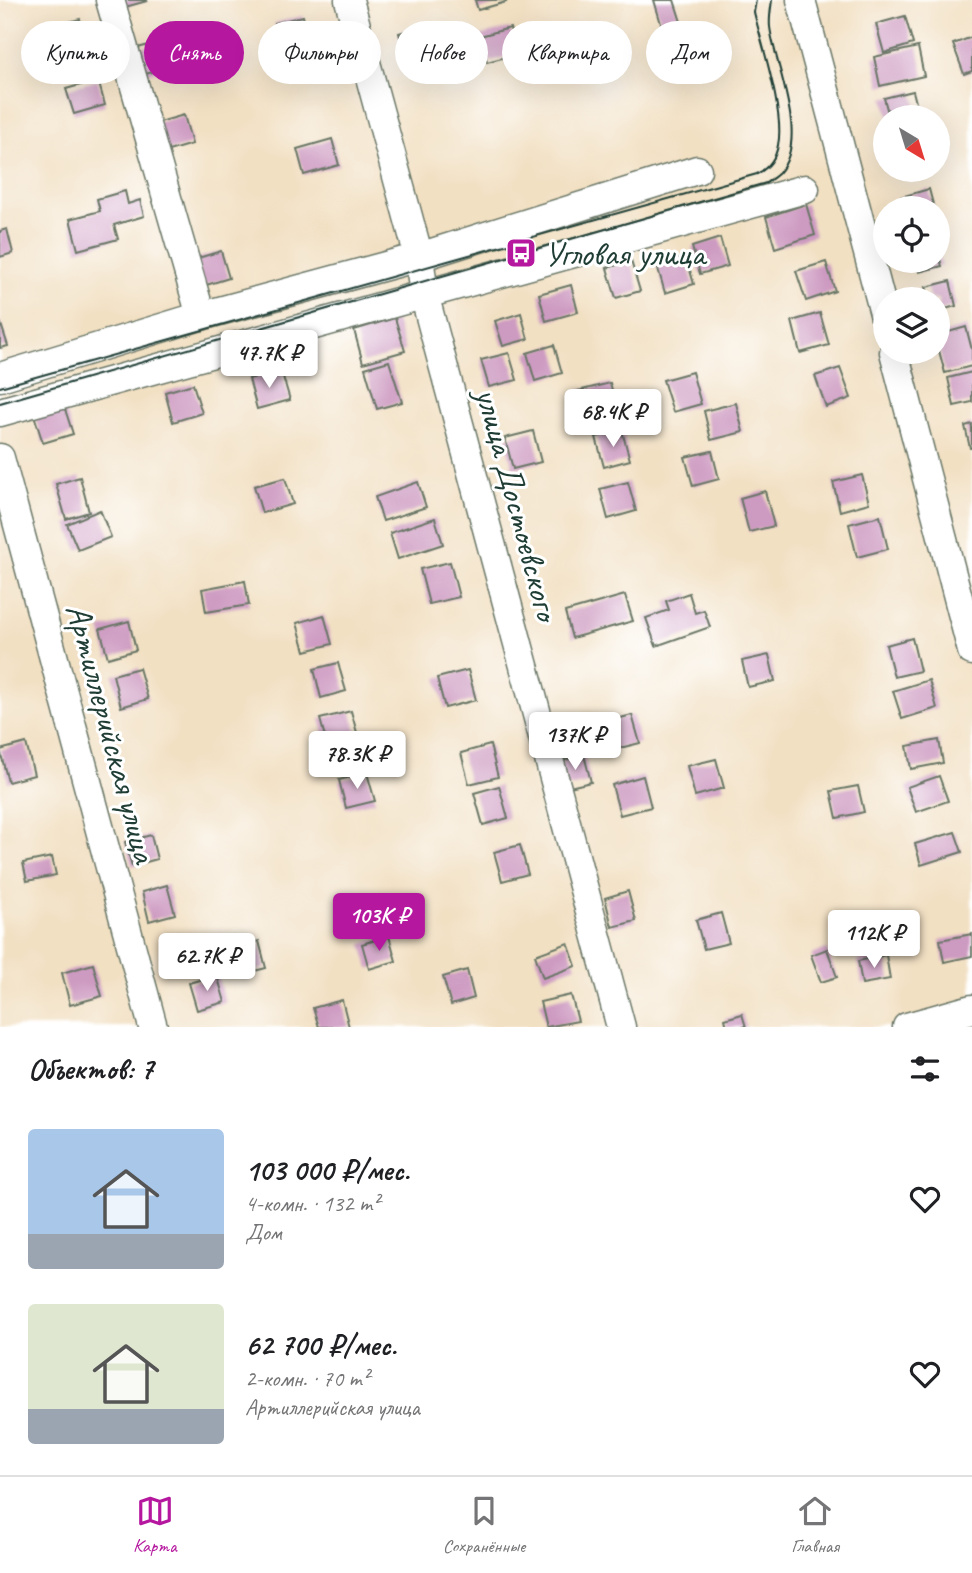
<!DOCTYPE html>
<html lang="ru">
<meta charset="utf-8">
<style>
:root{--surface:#fff;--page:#f6f6f6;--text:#202124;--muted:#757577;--line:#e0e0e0;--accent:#b5179e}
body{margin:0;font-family:Caveat,sans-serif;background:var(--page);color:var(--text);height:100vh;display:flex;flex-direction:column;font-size:26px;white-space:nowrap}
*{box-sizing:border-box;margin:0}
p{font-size:23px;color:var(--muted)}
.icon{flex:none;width:38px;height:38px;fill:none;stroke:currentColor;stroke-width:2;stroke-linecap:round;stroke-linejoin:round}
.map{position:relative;height:1027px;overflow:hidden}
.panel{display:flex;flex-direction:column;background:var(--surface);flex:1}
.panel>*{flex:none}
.banner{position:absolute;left:21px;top:21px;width:931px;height:63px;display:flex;gap:14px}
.needle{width:46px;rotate:142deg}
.buttons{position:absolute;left:873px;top:105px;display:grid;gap:14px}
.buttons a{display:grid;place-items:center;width:77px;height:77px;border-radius:50%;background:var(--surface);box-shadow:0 7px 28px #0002;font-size:35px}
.price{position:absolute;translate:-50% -60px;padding:0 16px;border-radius:7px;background:#fff;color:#222;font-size:23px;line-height:46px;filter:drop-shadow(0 2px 4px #0008)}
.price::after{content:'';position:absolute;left:50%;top:42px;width:21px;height:16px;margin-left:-10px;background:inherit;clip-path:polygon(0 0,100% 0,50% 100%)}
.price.current{background:var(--accent);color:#fff}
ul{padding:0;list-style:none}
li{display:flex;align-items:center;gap:21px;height:175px;padding:0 28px}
li span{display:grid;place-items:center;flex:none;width:196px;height:140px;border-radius:7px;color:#555}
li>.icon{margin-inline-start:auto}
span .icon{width:84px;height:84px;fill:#fffc;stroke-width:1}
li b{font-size:30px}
h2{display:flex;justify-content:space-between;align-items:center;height:84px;padding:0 28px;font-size:30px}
.tag{padding:0 24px;border-radius:32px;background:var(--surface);box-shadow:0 7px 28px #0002;font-size:24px;line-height:63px}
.tag.current{background:var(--accent);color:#fff}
.tabs{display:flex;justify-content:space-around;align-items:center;height:98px;border-top:2px solid var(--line);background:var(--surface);font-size:19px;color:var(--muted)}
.tabs a{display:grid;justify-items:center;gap:4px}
.tabs .current{color:var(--accent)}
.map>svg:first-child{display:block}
.building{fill:#cd9ac1}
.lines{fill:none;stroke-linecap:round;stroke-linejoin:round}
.minor-casing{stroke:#697666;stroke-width:31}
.minor{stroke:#fff;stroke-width:28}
.tram{stroke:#1f3d34;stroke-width:2}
.labels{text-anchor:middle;stroke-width:6;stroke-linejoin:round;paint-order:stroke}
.poi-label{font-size:35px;fill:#1f3d34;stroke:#fff;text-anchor:start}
.street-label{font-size:35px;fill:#1f3d34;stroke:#fff}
</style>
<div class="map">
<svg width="972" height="1027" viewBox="0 0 972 1027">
<rect width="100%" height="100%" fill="#fff"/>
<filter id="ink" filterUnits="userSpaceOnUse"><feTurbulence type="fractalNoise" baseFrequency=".0143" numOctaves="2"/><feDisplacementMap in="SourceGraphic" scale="14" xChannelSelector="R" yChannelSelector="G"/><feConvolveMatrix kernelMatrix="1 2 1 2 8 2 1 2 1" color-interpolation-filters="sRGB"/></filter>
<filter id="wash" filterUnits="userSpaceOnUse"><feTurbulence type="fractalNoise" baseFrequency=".00686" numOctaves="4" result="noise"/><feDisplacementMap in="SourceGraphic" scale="28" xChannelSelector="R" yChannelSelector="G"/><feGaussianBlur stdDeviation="1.57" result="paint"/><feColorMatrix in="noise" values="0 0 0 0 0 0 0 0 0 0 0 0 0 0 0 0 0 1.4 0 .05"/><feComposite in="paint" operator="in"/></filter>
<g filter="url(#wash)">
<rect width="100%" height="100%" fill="#f2e0c3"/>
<g id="blocks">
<g class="building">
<path d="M123,0H146L147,1L125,7Z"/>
<path d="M475,0H505L506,2L478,10Z"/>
<path d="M654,0H674L681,22L662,27Z"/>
<path d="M303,16L306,29L318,26L324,50L275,61L270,40L278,38L275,23Z"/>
<path d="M905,16L913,44L884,53L876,24Z"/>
<path d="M80,19L88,48L58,56L50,27Z"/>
<path d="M421,27L427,53L406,59L399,33Z"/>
<path d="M510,28L517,54L487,62L480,36Z"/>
<path d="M972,37V71L964,74L953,44Z"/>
<path d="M156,43L164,69L134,77L127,51Z"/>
<path d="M918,47L924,76L880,86L874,57Z"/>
<path d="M98,80L105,105L74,114L66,89Z"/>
<path d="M913,91L919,114L906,117H889L884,98Z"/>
<path d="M184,115L192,144L165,152L156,123Z"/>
<path d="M332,139L339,165L304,175L297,149Z"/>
<path d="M929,189L934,208H904L901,197Z"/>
<path d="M125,191L128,204L140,200L144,216L114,225L118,239L78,250L70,219L100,211L97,199Z"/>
<path d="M806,204L815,235L775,248L766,217Z"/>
<path d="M7,229L13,253L0,257V231Z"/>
<path d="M720,238L728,266L700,274L692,247Z"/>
<path d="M221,251L229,278L203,286L195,259Z"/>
<path d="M938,253L942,266L919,272L916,261H938Z"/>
<path d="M686,257L694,284L665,293L657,265Z"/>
<path d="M631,261L640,291L616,298L607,268Z"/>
<path d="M826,262L835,291L806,301L796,271Z"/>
<path d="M950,281L956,306L938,311V299H930L926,287Z"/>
<path d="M571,285L578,312L546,321L539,294Z"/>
<path d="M521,313L528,339L503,346L495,321Z"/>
<path d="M820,313L829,345L800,353L792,321Z"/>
<path d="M395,318L405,351L363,363L354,330Z"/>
<path d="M0,321L8,346L0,348Z"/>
<path d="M966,327L972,350V366L945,373L938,347V335Z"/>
<path d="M554,345L562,373L535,381L527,353Z"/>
<path d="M509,353L517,380L489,387L481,360Z"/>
<path d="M389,361L402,402L377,409L365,368Z"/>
<path d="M840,368L851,398L826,407L815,376Z"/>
<path d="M281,370L290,400L257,409L249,379Z"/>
<path d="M692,372L701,404L673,412L663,380Z"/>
<path d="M972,372V402L954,406L948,378Z"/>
<path d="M610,383L618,412L586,421L578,391Z"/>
<path d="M193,384L202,413L173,422L165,392Z"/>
<path d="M736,403L743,432L711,440L704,411Z"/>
<path d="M64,406L73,434L43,443L34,415Z"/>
<path d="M972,424V448H970L965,426Z"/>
<path d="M533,431L541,462L513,469L505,438Z"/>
<path d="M622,431L630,460L604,467L596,437Z"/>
<path d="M712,451L719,479L693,486L685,457Z"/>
<path d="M862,475L869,503L840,511L833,482Z"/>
<path d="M80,477L89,512L66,519L56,484Z"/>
<path d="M285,478L293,504L262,513L254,486Z"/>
<path d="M418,482L426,507L383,521L375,497Z"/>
<path d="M628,482L636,511L608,519L600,489Z"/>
<path d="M765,491L774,526L749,532L740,498Z"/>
<path d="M100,510L111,537L78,550L67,524Z"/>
<path d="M880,516L888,549L857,557L849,524Z"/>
<path d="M435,518L443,544L398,559L390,533Z"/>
<path d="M450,562L459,597L429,604L420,569Z"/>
<path d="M245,581L249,605L206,612L202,589Z"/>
<path d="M689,593L695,613L704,610L710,627L656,646L646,618L669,610L666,601Z"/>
<path d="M625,595L633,621L572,638L565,612Z"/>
<path d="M324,615L332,644L305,651L297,623Z"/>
<path d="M129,621L136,650L108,658L100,629Z"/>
<path d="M912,638L920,671L894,677L886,645Z"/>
<path d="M769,655L775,681L748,687L742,661Z"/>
<path d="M338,663L346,691L321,698L314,669Z"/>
<path d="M139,668L148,699L121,707L113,675Z"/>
<path d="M468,670L476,700L445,708L437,678Z"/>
<path d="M929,680L937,708L902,719L893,691Z"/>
<path d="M351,711L359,740L328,748L320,719Z"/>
<path d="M632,715L640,743L612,750L605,722Z"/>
<path d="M939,740L943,763L911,769L907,746Z"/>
<path d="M26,743L34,775L8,782L0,750Z"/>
<path d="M490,745L498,777L469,784L461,753Z"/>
<path d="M584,755L591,782L565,788L558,762Z"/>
<path d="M716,759L724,788L695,796L687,766Z"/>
<path d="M367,773L375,801L346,808L339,780Z"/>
<path d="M643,776L651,807L620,815L612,785Z"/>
<path d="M939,776L948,801L916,812L907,787Z"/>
<path d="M499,786L508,818L483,825L474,793Z"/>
<path d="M858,786L864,812L837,818L831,791Z"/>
<path d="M955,832L962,852L921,865L915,844Z"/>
<path d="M151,835L157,859L132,866L125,842Z"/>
<path d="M520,845L528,874L502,881L494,852Z"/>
<path d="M52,857L56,875L27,881L23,863Z"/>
<path d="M167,885L175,914L149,921L142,892Z"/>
<path d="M628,891L636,921L612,927L605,898Z"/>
<path d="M721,913L729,943L704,949L696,920Z"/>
<path d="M972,934V956L944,962L940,940Z"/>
<path d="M389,936L396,961L369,969L362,944Z"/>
<path d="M259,941L266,968L228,978L221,952Z"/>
<path d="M568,943L576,966L543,978L535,955Z"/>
<path d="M827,949L837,977L821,982L811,955Z"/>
<path d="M886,955L890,979L862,984L858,961Z"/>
<path d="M93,964L102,996L70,1005L62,973Z"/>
<path d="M467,970L474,998L451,1005L443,977Z"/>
<path d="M217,975L225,1002L197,1010L189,983Z"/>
<path d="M571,995L578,1021L546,1027L540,1002Z"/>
<path d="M342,1000L349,1027H319L313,1008Z"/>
<path d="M742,1014L746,1027H727L725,1019Z"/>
</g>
</g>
</g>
<g filter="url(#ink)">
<use href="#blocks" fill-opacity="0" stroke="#697666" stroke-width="2"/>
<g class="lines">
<g class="minor-casing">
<g id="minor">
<path d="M110,0L201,316"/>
<path d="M349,0L419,257L424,294L621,1027"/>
<path d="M801,0L886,321"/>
<path d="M894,352L972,651"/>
<path d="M0,377L201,316L419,257L697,170"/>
<path d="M0,412L805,189"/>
<path d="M0,458L153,1027"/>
<path d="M907,1027L972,1009"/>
</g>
</g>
<use href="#minor" class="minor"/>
<g class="tram">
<path d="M0,387L757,174C768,168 776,158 778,145C785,114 762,46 754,12L756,0"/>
<path d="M0,403L766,183C770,180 775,177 779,173C810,138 775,67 770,27C769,18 771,8 772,0"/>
</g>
</g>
</g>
<defs>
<g id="bus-square" transform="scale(1.575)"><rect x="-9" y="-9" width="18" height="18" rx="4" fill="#b5179e" stroke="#fff"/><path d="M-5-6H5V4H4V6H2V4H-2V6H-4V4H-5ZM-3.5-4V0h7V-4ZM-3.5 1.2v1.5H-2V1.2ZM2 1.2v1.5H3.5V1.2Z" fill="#fff"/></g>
</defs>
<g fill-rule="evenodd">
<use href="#bus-square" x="521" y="253"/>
</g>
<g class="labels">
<g class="poi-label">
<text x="544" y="265">Угловая улица</text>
</g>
<g class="street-label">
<text transform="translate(518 504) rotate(75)" y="12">улица Достоевского</text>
<text transform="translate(112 733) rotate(75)" y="12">Артиллерийская улица</text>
</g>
</g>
</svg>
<div class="buttons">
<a><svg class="needle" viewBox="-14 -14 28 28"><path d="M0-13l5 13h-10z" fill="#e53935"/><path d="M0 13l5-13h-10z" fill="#757577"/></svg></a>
<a><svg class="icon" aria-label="locate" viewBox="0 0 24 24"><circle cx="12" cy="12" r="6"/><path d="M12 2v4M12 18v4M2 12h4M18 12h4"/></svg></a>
<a><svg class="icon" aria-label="layers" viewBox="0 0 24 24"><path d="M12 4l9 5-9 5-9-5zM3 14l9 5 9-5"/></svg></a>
</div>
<b class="price" style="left:269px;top:390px">47.7K ₽</b>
<b class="price" style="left:613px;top:449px">68.4K ₽</b>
<b class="price" style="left:575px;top:772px">137K ₽</b>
<b class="price" style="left:357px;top:791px">78.3K ₽</b>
<b class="price current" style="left:379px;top:953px">103K ₽</b>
<b class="price" style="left:874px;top:970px">112K ₽</b>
<b class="price" style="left:207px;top:993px">62.7K ₽</b>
<div class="banner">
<a class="tag">Купить</a>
<a class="tag current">Снять</a>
<a class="tag">Фильтры</a>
<a class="tag">Новое</a>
<a class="tag">Квартира</a>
<a class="tag">Дом</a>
</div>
</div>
<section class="panel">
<h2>Объектов: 7<svg class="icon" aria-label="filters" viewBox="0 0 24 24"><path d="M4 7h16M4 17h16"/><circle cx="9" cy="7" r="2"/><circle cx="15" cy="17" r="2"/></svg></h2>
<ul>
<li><span style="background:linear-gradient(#a9c7e8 75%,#9aa5b1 0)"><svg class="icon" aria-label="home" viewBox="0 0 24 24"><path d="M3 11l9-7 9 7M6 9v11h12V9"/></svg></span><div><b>103 000 ₽/мес.</b><p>4-комн. · 132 m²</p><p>Дом</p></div><svg class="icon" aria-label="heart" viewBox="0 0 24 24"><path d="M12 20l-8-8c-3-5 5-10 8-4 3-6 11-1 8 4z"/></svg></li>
<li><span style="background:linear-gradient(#dfe7d0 75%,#9aa5b1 0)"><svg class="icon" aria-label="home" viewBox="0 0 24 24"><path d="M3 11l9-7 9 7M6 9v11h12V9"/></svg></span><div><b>62 700 ₽/мес.</b><p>2-комн. · 70 m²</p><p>Артиллерийская улица</p></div><svg class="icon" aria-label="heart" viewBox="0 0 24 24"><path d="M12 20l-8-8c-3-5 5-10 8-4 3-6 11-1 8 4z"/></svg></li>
</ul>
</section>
<nav class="tabs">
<a class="current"><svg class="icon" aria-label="map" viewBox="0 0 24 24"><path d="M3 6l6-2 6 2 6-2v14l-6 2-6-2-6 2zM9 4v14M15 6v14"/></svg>Карта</a>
<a><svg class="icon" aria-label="saved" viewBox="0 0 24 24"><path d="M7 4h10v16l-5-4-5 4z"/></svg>Сохранённые</a>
<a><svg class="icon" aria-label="home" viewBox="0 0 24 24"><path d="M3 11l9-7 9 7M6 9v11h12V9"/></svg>Главная</a>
</nav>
